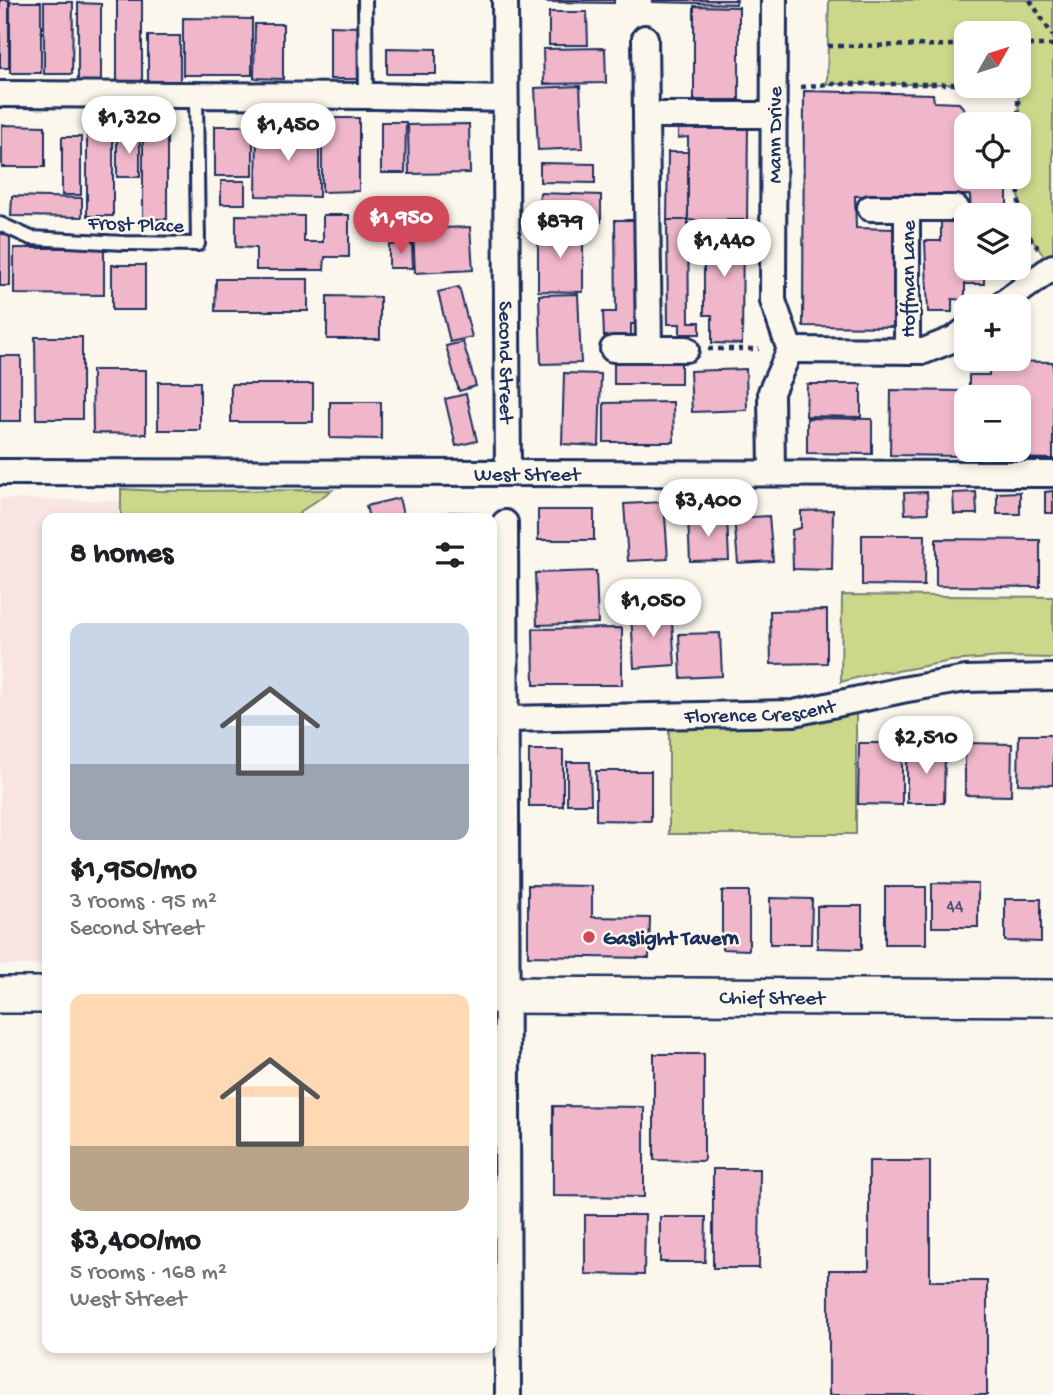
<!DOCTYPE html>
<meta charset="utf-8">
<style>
:root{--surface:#fff;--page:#f2f2f2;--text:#202124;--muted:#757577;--accent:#d1495b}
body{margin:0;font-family:"Gochi Hand",sans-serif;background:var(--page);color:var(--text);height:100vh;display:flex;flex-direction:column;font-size:26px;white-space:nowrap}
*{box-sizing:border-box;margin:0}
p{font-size:23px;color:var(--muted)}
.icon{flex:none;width:38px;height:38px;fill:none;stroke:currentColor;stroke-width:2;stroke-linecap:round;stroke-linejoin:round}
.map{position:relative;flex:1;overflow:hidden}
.details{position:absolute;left:42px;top:513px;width:455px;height:840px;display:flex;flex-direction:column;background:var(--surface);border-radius:14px;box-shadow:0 4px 10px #0003}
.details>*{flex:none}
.needle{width:46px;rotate:51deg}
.tools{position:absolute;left:954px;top:21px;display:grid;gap:14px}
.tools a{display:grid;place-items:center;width:77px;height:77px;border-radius:14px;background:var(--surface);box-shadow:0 4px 10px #0003;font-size:35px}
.price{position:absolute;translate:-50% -60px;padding:0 16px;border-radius:24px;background:#fff;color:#222;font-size:23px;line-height:46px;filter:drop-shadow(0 2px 4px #0008)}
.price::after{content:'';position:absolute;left:50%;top:42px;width:21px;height:16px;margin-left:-10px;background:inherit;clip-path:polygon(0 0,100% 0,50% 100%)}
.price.on{background:var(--accent);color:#fff}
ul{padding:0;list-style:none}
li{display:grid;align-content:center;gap:14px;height:371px;padding:0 28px}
li span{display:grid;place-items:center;height:217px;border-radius:14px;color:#555}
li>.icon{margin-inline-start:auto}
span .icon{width:126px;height:126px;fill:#fffc;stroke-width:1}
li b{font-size:30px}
h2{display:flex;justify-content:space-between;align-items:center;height:84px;padding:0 28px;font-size:30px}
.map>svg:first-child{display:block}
.built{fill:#f8e4e2}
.green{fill:#ccd78a;stroke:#748374;stroke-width:2}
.building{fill:#f0b7ca;stroke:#1b2f5e;stroke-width:2}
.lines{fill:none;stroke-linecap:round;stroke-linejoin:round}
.lane-casing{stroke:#1b2f5e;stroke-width:18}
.street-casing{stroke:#1b2f5e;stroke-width:30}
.secondary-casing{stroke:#1b2f5e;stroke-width:40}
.path{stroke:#1b2f5e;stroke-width:4.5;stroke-dasharray:5 5;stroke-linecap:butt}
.lane{stroke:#fbf7ec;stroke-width:12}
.street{stroke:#fbf7ec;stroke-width:24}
.secondary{stroke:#fbf7ec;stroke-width:35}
.poi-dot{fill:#d1495b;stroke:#fbf7ec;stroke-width:2.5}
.labels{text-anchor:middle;stroke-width:5;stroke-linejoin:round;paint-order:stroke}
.number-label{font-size:18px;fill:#505179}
.street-label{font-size:21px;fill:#1b2f5e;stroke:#fbf7ec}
.poi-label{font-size:21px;font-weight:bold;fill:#1b2f5e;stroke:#fbf7ec;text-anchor:start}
</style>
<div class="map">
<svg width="1053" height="1395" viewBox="0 0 1053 1395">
<rect width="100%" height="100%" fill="#fbf7ec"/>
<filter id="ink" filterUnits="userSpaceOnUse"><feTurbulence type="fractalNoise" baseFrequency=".0143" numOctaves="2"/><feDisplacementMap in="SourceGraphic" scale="14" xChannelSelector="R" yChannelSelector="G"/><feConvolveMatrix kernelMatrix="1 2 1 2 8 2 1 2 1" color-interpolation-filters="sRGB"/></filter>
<g filter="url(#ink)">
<path class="built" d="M0,499L123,501L122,518H47V965H0Z"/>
<g class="green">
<path d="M829,0H1053V257L1047,260L1019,222L1018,33H966V84H827Z"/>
<path d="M121,489L160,491L332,490L303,510L295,518H121Z"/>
<path d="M842,595L1053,597V658L1003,657L951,661L892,672L882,671L841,682Z"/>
<path d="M856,713V834H669V728H755L795,725Z"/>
</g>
<g class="building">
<rect x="0" y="0" width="9" height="68"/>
<rect x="117" y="0" width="25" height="84"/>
<path d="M546,0H614V3L546,2Z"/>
<path d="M652,0H737L736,4L652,2Z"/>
<rect x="10" y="2" width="31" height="71"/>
<path d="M44,2H73L72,74H44Z"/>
<path d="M78,3L101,4V81H78Z"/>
<path d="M694,6L739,7V100H694Z"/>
<path d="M549,12H587L588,45H549Z"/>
<path d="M183,18L252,19V75H183Z"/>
<path d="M255,24H283V79L254,78Z"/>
<path d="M330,26L359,27V79H330Z"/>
<rect x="148" y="36" width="32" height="48"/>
<path d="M387,48L436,49V74H387Z"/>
<path d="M605,48L606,83L544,84L543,49Z"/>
<path d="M580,86L583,148L538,150L535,88Z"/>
<path d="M804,91L933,94L934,102L959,103L977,124H966V177H1007V215H971L970,195L855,196L856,228L896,229V327L803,326Z"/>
<path d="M322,118H359V191L322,192Z"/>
<path d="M381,122H406L405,173H381Z"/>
<path d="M143,123L167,124V219H143Z"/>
<path d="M469,124L470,173L409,174L408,125Z"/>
<path d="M678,124H748L747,221L688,220V137L678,138Z"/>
<path d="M2,125L45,126V167H2Z"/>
<rect x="215" y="126" width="38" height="50"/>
<rect x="87" y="129" width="26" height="87"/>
<path d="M257,129H319V197L256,196Z"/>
<rect x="117" y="135" width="23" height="42"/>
<rect x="62" y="137" width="19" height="58"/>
<path d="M668,152H688V220H667Z"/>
<path d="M540,163L595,164V183L540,182Z"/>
<rect x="221" y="181" width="24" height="23"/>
<path d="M540,193L601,195V222L538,220Z"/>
<path d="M12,196L82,198V217L11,216Z"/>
<path d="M236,215L304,216V242H323V215H349V257H325L324,270H256V248L236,247Z"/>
<path d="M388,219H412V242H389Z"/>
<path d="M615,220H640L641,324H631V336H604L603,312H616Z"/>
<path d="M667,220H688L689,322H700V334H680V324H668Z"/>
<path d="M704,220H743L742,344L712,343V315H704Z"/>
<path d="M941,221H966V268H1006V270L984,269V284H965V300L952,299V312H928L925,241H941Z"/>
<path d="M470,227L473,270L415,273L413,229Z"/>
<path d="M538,227L583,228V292L538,291Z"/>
<rect x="0" y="230" width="10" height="56"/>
<path d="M412,244L413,268H389V245Z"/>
<path d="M14,248H104V295L14,294Z"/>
<rect x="112" y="265" width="33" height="45"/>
<path d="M216,279H308V311H215Z"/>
<path d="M459,287L472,337L450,342L438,292Z"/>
<path d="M578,294L581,363L541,364L539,295Z"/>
<path d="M327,296L380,297V339H327Z"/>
<path d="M35,337H82V419H36Z"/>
<path d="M463,342L476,386L459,391L446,346Z"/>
<rect x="0" y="356" width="21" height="65"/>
<path d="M614,361L681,362V384H614Z"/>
<path d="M989,361L1053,362V459L968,457V450H1018V397H969V375H989Z"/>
<path d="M746,369L747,410L692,412L690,371Z"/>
<path d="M92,370H146V434L93,433Z"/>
<path d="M564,373L601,374L599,446L562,444Z"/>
<rect x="158" y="382" width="42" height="48"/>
<rect x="231" y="384" width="82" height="38"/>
<path d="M807,384H861V417L806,416Z"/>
<path d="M891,390L964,391L963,456L890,455Z"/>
<path d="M466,394L477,441L456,446L445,399Z"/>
<path d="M330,402H381V439L330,438Z"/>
<path d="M673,402L674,442H604V403Z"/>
<path d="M807,418L872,419V454L807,453Z"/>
<path d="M1053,491V513H1045V492Z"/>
<path d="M927,492L928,513L905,514L904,493Z"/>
<path d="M976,492L977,514H954L953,493Z"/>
<path d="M1020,492V514H997V493Z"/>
<path d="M399,498L404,518H369L366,506Z"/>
<path d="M664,502L668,559L628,561L624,504Z"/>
<rect x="538" y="510" width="56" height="30"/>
<path d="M833,510L832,570L793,569L792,530L801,528V511Z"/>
<path d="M449,512L477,513V518H449Z"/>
<path d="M769,516L773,561L738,563L734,518Z"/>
<path d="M727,517L729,560L690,561L688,518Z"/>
<path d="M862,535H925L924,586L862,585Z"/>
<path d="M936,539L1040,540V587L936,586Z"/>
<path d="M596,571L598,623L537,625L535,573Z"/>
<path d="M671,609L675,665L634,668L631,612Z"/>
<path d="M827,610V663L771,664L770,611Z"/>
<path d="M622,628V685H534L533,629Z"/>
<path d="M720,633L722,676L681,678L679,634Z"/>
<path d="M1019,735H1053V785L1018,784Z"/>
<path d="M859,743H902V805L858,804Z"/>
<path d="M965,743L1012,744L1011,796L965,795Z"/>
<path d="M907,749L945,750L944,803H907Z"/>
<rect x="529" y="750" width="34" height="56"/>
<path d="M567,762H590L591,804H567Z"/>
<path d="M596,771H651V821L596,820Z"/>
<path d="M932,883L978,884V927H932Z"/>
<path d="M528,885L592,886V917L650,918L649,958L528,956Z"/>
<rect x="885" y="887" width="41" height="57"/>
<path d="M722,891H749V950L722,949Z"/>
<path d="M770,898L812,899L811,944H770Z"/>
<path d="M1005,899H1041V942L1005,941Z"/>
<path d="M817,906H862V949L817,948Z"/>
<path d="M654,1054H704V1161L654,1160Z"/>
<path d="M553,1106L644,1107V1197L553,1196Z"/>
<path d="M869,1161H930V1281H987V1395H829V1270H869Z"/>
<path d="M713,1169H760L759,1268H713Z"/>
<path d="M585,1215H645L644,1275L585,1274Z"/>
<path d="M660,1217H706L705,1262H660Z"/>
</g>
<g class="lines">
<g class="lane-casing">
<g id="lane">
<path d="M365,0L366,96"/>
<path d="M0,224L31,238L124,243L198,244L196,95"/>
</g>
</g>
<g class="street-casing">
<g id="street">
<path id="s1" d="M505,0L508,473"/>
<path d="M645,38L649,349"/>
<path d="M0,94L375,96L505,99"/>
<path d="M646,115H774"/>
<path d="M870,208H956"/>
<path d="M999,306L1053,267"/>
<path d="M613,349H686"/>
<path d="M790,350L924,351L954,339L966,330"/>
<path d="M907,351V208"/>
<path id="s2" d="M0,472L1053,474"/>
<path id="s3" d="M772,473L771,392L790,350L773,301L774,0"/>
<path d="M505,523L508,1395"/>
<path id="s4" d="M506,719L794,713L902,690L966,679L1053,677"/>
</g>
</g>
<g class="secondary-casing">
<g id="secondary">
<path d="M0,995H47"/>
<path id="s5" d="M492,995L1053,998"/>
</g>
</g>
<g class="path">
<path d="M1030,0L1053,36"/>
<path d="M1018,45H1053"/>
<path d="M828,46L966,45"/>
<path d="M1018,80L1019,222L1038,248"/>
<path d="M801,87L827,84H966"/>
<path d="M708,349H759"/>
</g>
<use href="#lane" class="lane"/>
<use href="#street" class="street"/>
<use href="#secondary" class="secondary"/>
</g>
</g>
<circle class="poi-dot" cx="589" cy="937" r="7"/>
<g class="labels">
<g class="number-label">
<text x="955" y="911">44</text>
</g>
<g class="street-label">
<text dy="7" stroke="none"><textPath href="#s3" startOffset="345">Mann Drive</textPath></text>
<text transform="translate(136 223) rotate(2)" y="7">Frost Place</text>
<text transform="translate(907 279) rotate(-90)" y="7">Hoffman Lane</text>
<text dy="7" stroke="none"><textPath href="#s1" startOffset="362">Second Street</textPath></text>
<text dy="7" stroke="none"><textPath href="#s2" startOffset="527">West Street</textPath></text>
<text dy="7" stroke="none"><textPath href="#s4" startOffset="254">Florence Crescent</textPath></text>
<text dy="7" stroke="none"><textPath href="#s5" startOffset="280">Chief Street</textPath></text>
</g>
<g class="poi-label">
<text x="603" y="944">Gaslight Tavern</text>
</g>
</g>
</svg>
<div class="tools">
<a><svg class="needle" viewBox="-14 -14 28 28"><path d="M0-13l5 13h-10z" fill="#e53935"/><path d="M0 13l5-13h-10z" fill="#757577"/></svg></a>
<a><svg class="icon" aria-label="locate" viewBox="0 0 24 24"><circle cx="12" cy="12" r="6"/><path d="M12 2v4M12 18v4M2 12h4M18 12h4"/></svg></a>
<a><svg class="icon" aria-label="layers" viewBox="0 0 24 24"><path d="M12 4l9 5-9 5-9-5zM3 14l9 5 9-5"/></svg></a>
<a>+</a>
<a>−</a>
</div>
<b class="price" style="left:129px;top:156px">$1,320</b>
<b class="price" style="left:288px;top:163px">$1,450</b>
<b class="price on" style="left:401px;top:256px">$1,950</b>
<b class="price" style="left:560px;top:260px">$879</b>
<b class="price" style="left:724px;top:279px">$1,440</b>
<b class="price" style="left:708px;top:539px">$3,400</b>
<b class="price" style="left:653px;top:639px">$1,050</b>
<b class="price" style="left:926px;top:776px">$2,510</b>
<section class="details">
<h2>8 homes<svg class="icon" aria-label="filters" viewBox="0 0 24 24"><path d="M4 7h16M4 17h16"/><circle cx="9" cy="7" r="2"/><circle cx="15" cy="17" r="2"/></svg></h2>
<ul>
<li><span style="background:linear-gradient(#c9d6e8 65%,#9aa5b1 0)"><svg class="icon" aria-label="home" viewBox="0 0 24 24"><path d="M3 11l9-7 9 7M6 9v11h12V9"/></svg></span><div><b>$1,950/mo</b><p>3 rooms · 95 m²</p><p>Second Street</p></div></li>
<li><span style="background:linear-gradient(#ffd9b3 70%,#b9a48a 0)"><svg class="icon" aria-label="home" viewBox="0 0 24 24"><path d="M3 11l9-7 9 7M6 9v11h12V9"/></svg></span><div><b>$3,400/mo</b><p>5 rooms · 168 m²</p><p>West Street</p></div></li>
</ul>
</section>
</div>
